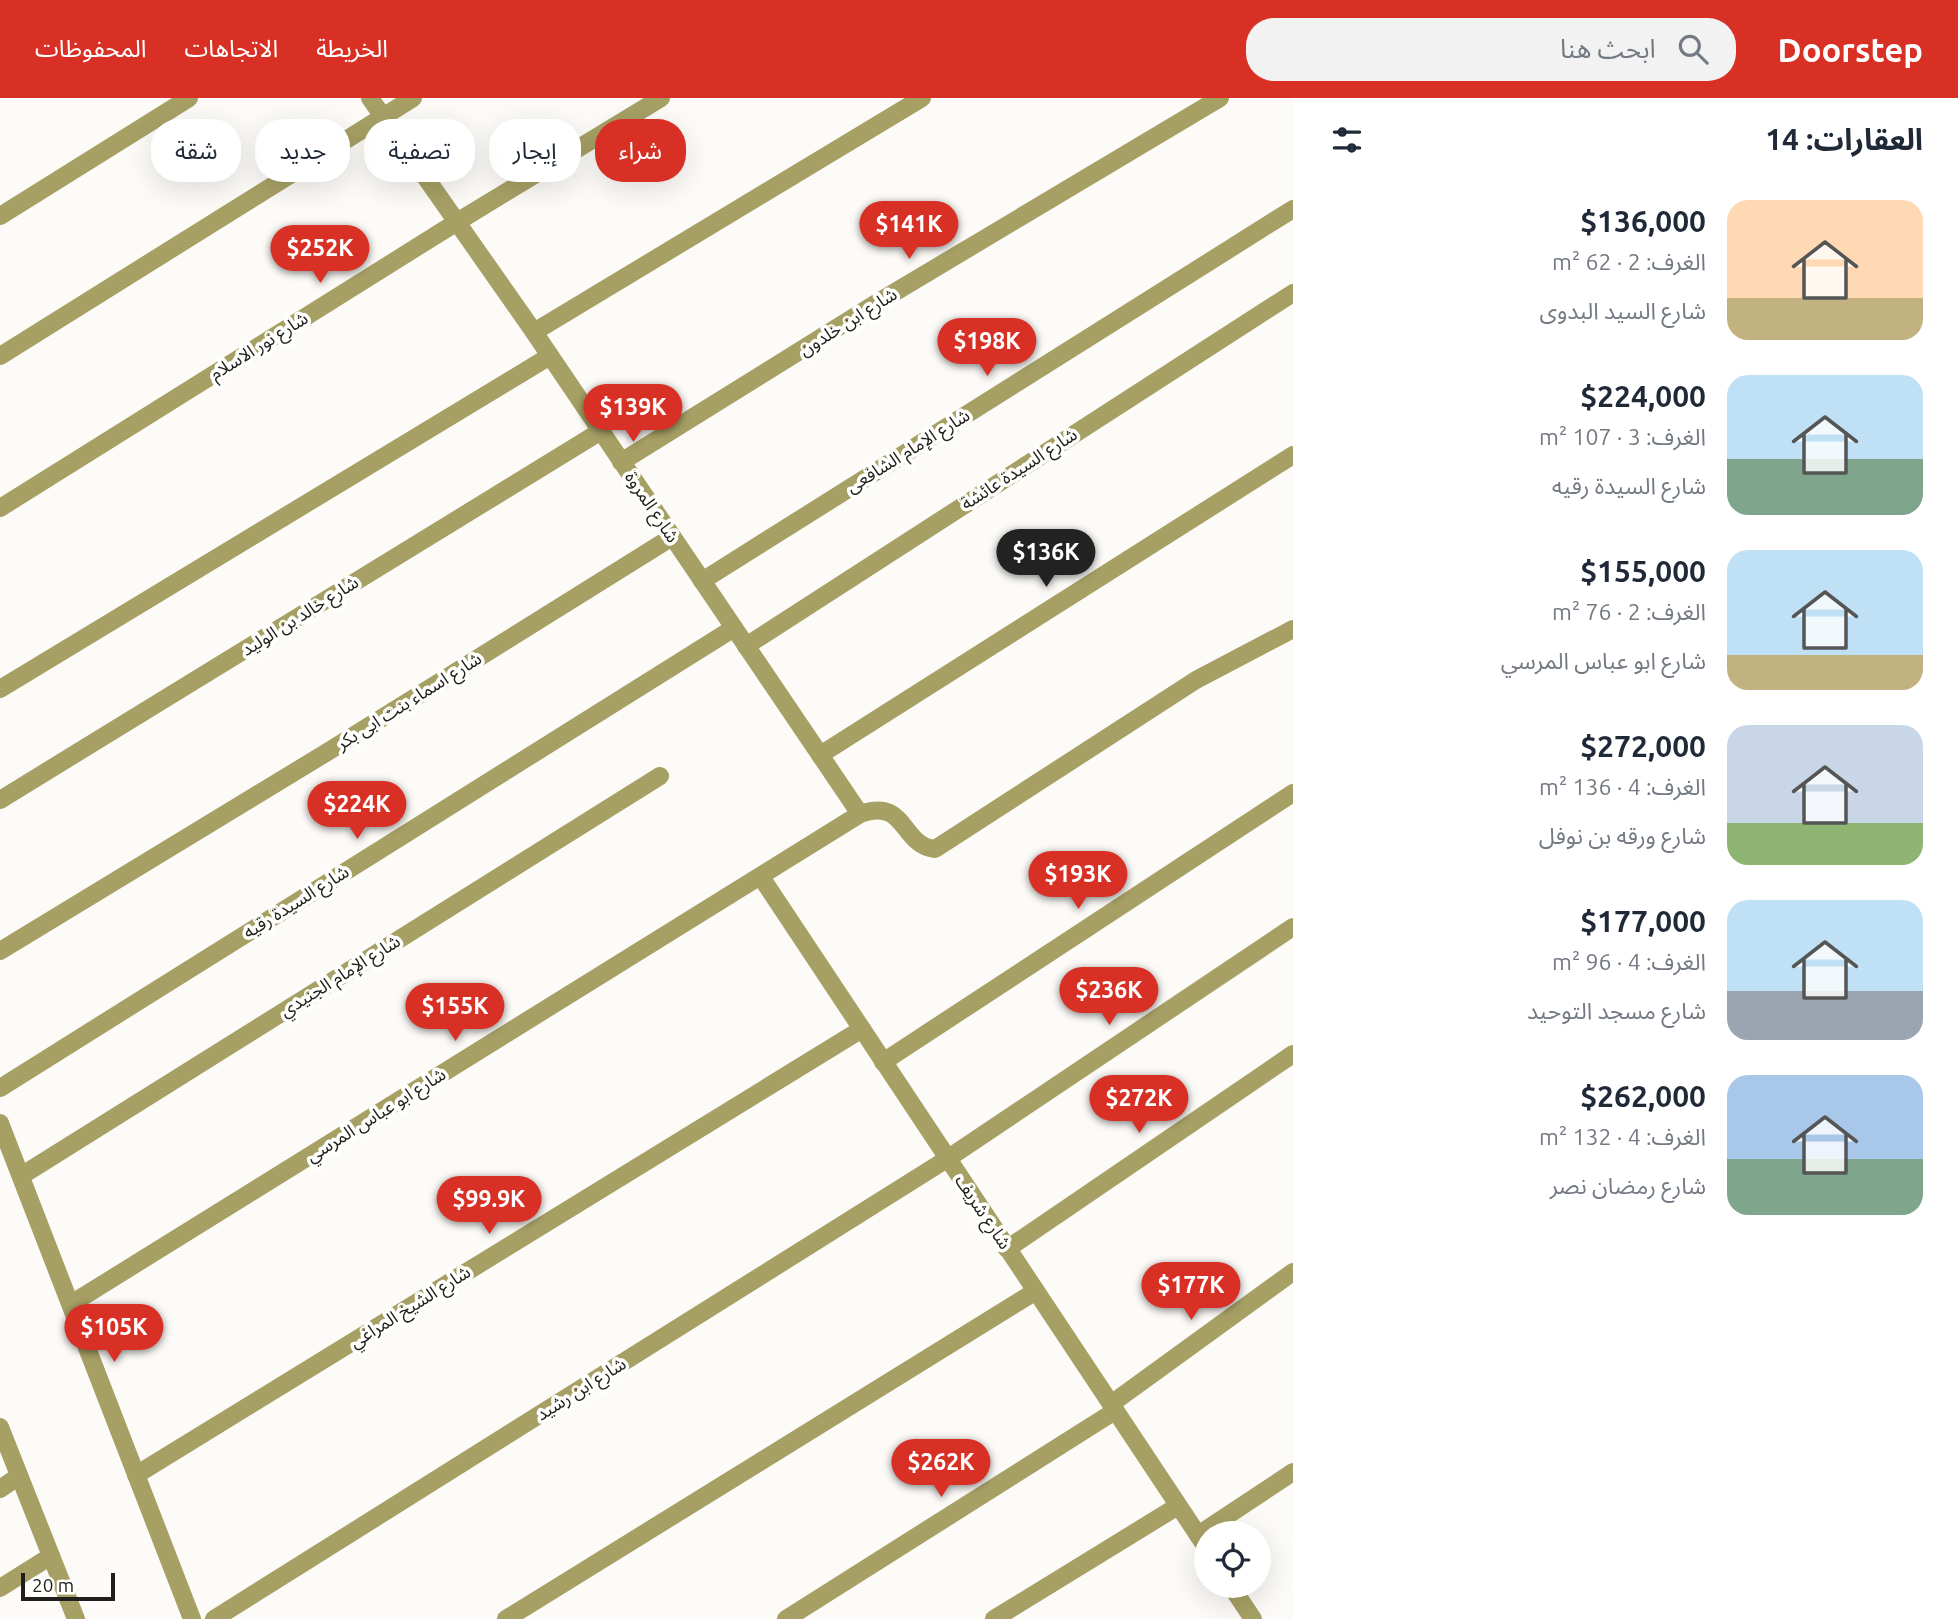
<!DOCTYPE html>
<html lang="ar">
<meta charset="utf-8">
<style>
:root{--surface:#fff;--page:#f2f2f3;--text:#1f2937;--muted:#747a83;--accent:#d93025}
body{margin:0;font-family:Ubuntu,"Noto Sans Arabic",sans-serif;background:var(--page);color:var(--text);direction:rtl;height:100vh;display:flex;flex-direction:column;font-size:26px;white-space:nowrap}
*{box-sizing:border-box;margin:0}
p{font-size:23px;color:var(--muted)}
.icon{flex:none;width:38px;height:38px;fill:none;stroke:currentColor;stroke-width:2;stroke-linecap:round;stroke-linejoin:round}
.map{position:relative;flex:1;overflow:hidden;direction:ltr}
.panel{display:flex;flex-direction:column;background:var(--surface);width:665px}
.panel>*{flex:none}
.top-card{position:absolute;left:21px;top:21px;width:665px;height:63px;direction:rtl;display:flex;gap:14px}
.buttons{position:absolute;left:1194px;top:1423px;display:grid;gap:14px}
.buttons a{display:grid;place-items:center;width:77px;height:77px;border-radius:50%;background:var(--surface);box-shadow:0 7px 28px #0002;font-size:35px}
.scale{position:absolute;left:21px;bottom:18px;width:94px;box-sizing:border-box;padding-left:7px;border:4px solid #201f1e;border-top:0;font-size:19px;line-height:24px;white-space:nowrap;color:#201f1e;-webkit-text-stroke:5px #fffffe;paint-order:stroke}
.price{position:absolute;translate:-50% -60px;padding:0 16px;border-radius:24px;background:var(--accent);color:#fff;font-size:23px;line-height:46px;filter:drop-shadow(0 2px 4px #0008)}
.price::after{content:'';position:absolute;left:50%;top:42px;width:21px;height:16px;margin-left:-10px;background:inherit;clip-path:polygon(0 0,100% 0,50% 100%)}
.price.on{background:#222;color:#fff}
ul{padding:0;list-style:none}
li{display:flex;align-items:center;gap:21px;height:175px;padding:0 35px}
li span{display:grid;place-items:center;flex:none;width:196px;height:140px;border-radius:21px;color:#555}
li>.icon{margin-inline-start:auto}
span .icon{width:84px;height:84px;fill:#fffc;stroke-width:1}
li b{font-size:30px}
h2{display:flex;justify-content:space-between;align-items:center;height:84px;padding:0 35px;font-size:30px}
.tag{padding:0 24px;border-radius:28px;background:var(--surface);box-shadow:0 7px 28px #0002;font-size:24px;line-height:63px}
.tag.on{background:var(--accent);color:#fff}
header{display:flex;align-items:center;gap:42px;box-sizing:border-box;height:98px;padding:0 35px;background:var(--accent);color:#fff}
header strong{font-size:33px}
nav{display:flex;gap:38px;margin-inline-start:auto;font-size:24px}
.search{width:490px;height:63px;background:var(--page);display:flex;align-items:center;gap:18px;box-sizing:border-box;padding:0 24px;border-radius:28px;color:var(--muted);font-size:26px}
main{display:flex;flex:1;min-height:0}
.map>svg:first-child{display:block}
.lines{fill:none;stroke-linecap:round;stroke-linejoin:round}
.minor{stroke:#a7a065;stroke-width:18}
.labels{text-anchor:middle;stroke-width:7;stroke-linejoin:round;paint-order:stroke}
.street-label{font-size:18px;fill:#201f1e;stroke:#fffffe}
</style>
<header>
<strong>Doorstep</strong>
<div class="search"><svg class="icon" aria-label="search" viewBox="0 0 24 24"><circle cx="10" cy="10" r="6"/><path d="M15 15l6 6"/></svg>ابحث هنا</div>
<nav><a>الخريطة</a><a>الاتجاهات</a><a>المحفوظات</a></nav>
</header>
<main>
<section class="panel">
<h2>العقارات: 14<svg class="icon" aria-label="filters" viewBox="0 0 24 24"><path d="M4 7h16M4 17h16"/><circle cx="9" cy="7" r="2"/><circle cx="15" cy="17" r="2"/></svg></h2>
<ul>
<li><span style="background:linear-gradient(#ffd9b3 70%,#c2b280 0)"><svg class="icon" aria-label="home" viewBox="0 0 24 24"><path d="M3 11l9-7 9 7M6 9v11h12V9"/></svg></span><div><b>$136,000</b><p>الغرف: 2 · 62 m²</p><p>شارع السيد البدوى</p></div></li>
<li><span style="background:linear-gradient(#bfe0f5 60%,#7fa58c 0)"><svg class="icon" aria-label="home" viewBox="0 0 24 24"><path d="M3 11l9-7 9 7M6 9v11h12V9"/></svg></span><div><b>$224,000</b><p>الغرف: 3 · 107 m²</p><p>شارع السيدة رقيه</p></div></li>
<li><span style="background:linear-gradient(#bfe0f5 75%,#c2b280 0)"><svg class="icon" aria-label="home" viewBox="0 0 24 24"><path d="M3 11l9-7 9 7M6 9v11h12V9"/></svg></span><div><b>$155,000</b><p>الغرف: 2 · 76 m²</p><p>شارع ابو عباس المرسي</p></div></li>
<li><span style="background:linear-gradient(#c9d6e8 70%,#8fb573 0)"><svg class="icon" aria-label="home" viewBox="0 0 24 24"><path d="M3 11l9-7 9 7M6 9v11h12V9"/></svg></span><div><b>$272,000</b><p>الغرف: 4 · 136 m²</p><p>شارع ورقه بن نوفل</p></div></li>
<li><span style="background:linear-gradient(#bfe0f5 65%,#9aa5b1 0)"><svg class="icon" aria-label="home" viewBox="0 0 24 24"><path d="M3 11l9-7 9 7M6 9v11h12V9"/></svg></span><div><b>$177,000</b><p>الغرف: 4 · 96 m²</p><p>شارع مسجد التوحيد</p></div></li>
<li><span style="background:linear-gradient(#a9c7e8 60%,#7fa58c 0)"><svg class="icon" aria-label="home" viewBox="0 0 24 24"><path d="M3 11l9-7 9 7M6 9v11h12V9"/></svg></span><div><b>$262,000</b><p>الغرف: 4 · 132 m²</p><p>شارع رمضان نصر</p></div></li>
</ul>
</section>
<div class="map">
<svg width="1293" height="1521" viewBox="0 0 1293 1521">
<rect width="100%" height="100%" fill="#fcfbf8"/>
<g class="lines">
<g class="minor">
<path d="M370,0L534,234L860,716"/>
<path d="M0,118L189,0"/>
<path d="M534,234L922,0"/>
<path d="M0,258L413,0"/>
<path d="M621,364L875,206L1220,0"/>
<path d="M0,410L457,124L661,0"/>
<path d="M702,483L1293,111"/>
<path d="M746,548L1293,195"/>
<path d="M0,591L550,258"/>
<path d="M820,657L1293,357"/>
<path d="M0,702L601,333"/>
<path d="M761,779L1206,1449"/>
<path d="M0,853L329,653L672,439"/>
<path d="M883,964L1293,695"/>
<path d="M0,990L734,530"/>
<path d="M0,1025L192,1521"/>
<path d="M21,1078L660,678"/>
<path d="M1007,1151L1293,956"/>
<path d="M71,1206L860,716C907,699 900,747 935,751L1196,582L1293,531"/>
<path d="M1111,1306L1293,1174"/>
<path d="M0,1329L76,1521"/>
<path d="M136,1377L862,931"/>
<path d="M0,1391L19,1378"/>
<path d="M1198,1437L1293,1374"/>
<path d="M1231,1488L1253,1521"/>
<path d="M0,1490L51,1458"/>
<path d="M214,1521L947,1061L1293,829"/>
<path d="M506,1521L1036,1193"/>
<path d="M786,1521L1115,1313"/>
<path d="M994,1521L1178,1408"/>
</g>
</g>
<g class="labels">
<g class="street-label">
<text transform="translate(848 224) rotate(-32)" y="6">شارع ابن خلدون</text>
<text transform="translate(259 248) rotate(-32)" y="6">شارع نور الاسلام</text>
<text transform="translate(908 353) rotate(-32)" y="6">شارع الإمام الشافعى</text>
<text transform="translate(1019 371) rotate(-33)" y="6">شارع السيدة عائشة</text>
<text transform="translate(652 409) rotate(56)" y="6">شارع المروة</text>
<text transform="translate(300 518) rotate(-32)" y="6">شارع خالد بن الوليد</text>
<text transform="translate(409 603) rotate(-32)" y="6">شارع اسماء بنت ابى بكر</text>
<text transform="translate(296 804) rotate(-32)" y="6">شارع السيدة رقيه</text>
<text transform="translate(340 878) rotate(-32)" y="6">شارع الإمام الجنيدي</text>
<text transform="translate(376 1017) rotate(-32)" y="6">شارع ابو عباس المرسي</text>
<text transform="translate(983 1114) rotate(56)" y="6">شارع شريف</text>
<text transform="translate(410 1209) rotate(-32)" y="6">شارع الشيخ المراغي</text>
<text transform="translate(581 1291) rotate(-32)" y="6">شارع ابن رشيد</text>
</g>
</g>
</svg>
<div class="buttons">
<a><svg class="icon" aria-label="locate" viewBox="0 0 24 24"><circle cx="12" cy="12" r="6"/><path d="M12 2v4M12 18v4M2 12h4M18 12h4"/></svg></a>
</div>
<div class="scale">20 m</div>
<b class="price" style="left:909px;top:163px">$141K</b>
<b class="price" style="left:320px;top:187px">$252K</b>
<b class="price" style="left:987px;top:280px">$198K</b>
<b class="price" style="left:633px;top:346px">$139K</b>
<b class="price on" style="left:1046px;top:491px">$136K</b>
<b class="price" style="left:357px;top:743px">$224K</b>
<b class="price" style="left:1078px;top:813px">$193K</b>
<b class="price" style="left:1109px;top:929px">$236K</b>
<b class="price" style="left:455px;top:945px">$155K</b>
<b class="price" style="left:1139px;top:1037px">$272K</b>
<b class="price" style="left:489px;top:1138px">$99.9K</b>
<b class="price" style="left:1191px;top:1224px">$177K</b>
<b class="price" style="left:114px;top:1266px">$105K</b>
<b class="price" style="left:941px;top:1401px">$262K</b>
<div class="top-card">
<a class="tag on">شراء</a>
<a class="tag">إيجار</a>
<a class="tag">تصفية</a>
<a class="tag">جديد</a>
<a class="tag">شقة</a>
</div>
</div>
</main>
